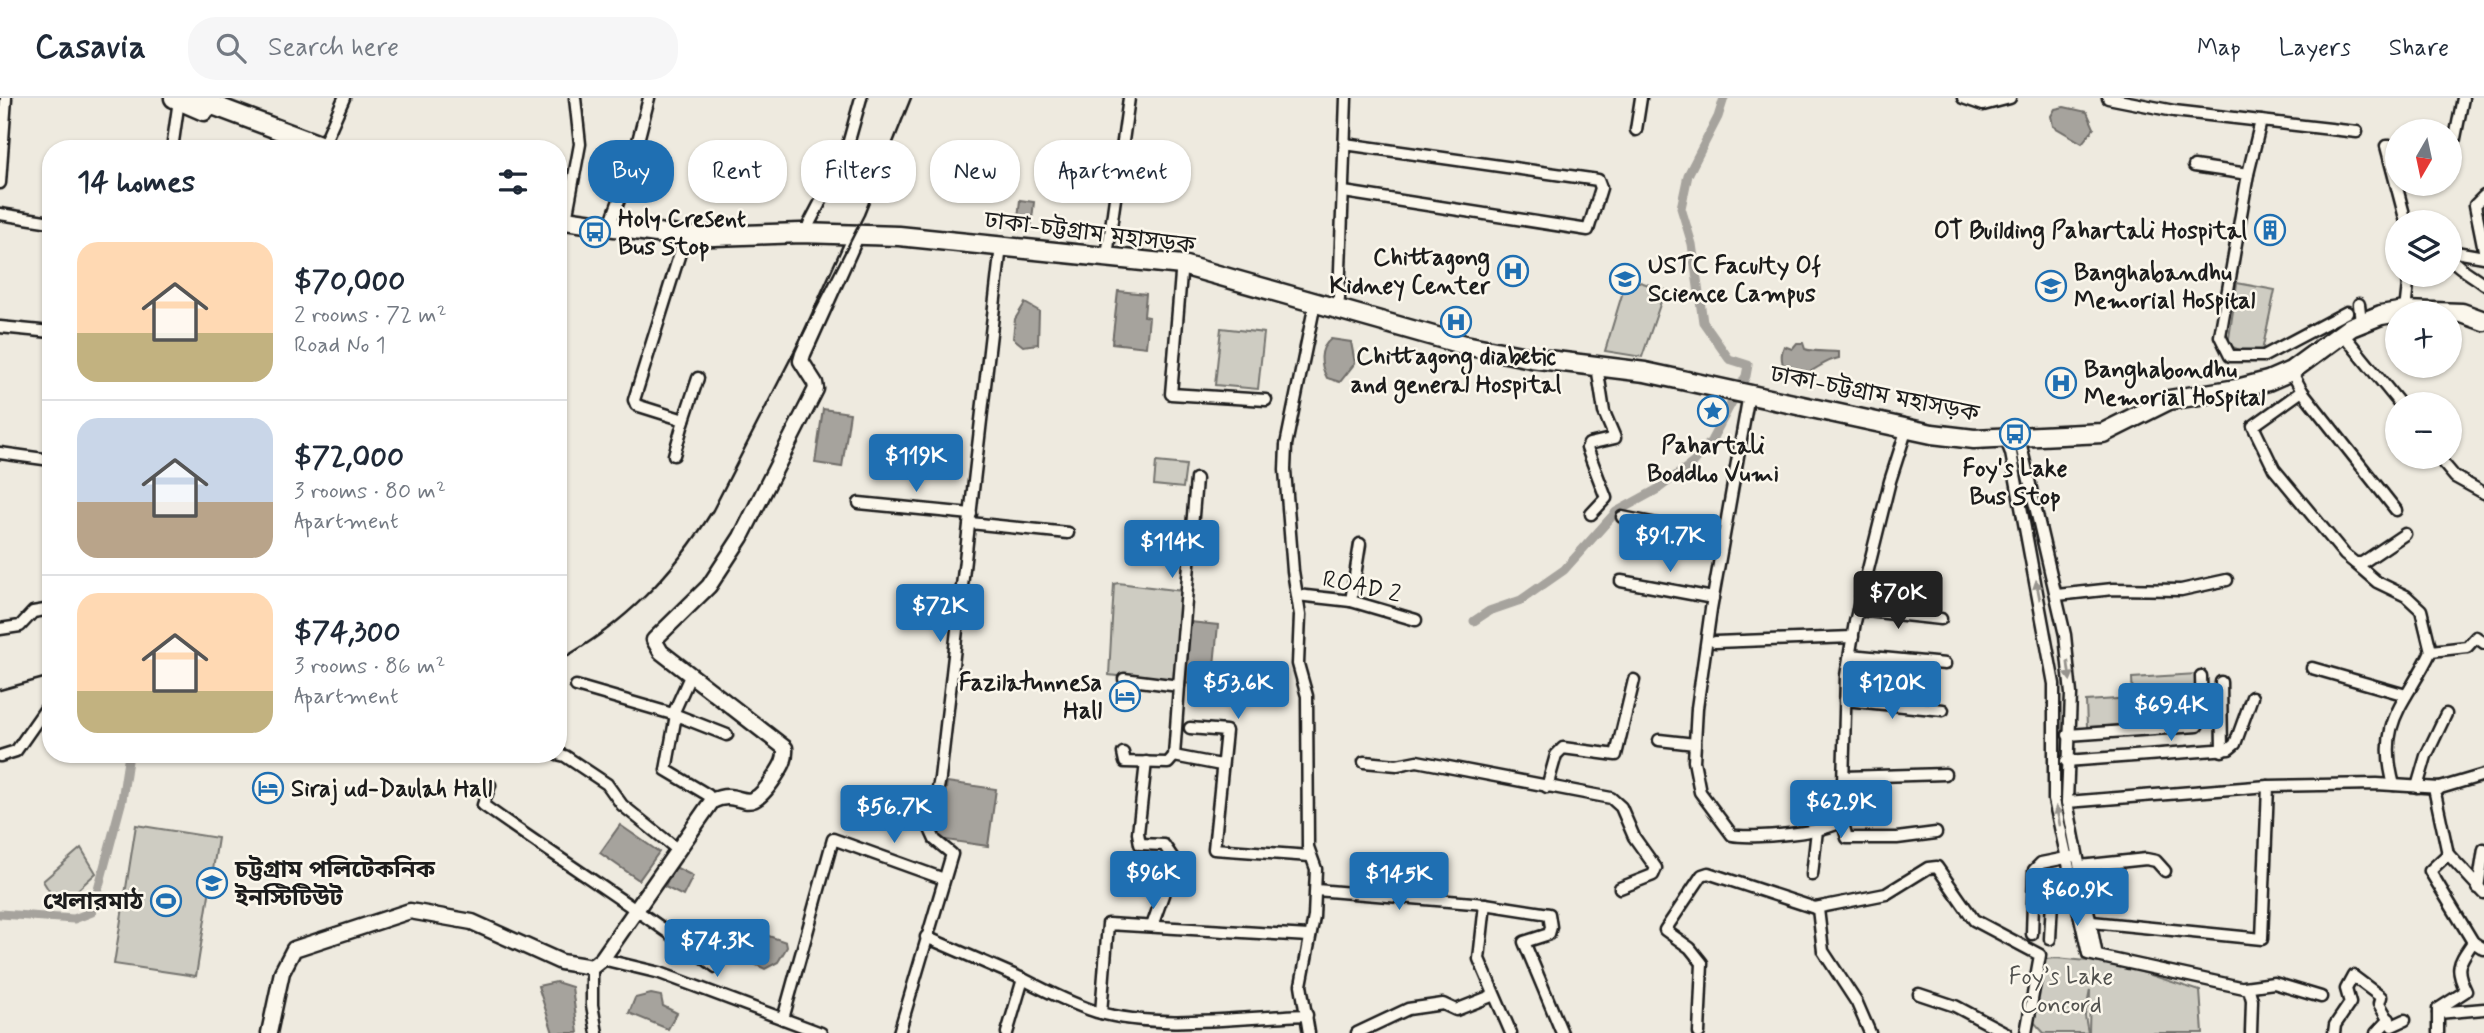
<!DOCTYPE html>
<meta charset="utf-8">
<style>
:root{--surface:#fff;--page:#f6f6f7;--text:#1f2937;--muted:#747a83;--line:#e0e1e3;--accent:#1f6fb2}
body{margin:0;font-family:Mynerve,"Noto Sans Bengali",sans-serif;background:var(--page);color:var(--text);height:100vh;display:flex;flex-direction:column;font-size:26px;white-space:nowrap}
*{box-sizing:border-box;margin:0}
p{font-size:23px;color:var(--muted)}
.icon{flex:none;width:38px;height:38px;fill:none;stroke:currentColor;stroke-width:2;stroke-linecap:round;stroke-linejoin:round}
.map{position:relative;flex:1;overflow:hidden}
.details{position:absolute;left:42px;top:42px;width:525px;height:623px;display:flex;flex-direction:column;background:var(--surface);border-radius:28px;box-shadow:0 2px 5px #0004}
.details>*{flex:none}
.hud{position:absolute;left:588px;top:42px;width:665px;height:63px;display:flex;gap:14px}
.needle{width:46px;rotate:189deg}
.controls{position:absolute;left:2385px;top:21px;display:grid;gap:14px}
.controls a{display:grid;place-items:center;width:77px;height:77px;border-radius:50%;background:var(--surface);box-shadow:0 2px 5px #0004;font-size:35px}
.price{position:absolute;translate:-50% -60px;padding:0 16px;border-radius:7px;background:var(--accent);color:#fff;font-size:23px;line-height:46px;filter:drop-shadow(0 2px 4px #0008)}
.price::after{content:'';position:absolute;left:50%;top:42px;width:21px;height:16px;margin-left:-10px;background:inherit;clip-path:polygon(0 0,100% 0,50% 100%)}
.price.selected{background:#222;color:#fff}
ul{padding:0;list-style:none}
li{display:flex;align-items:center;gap:21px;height:175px;padding:0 35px}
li+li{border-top:2px solid var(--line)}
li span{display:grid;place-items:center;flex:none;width:196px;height:140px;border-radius:21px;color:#555}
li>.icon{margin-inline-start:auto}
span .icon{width:84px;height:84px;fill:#fffc;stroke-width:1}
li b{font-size:30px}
h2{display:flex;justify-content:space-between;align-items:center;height:84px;padding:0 35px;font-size:30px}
.pill{padding:0 24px;border-radius:28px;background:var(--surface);box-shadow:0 2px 5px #0004;font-size:24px;line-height:63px}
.pill.selected{background:var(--accent);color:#fff}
header{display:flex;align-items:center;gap:42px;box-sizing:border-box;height:98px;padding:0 35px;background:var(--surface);border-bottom:2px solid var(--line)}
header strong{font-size:33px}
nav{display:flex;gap:38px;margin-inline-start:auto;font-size:24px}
.search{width:490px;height:63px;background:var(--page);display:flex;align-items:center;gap:18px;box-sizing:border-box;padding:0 24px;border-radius:28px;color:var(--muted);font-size:26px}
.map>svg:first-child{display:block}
.green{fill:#ceccc2;stroke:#75746f;stroke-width:2}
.water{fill:#a6a39d;stroke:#6f6d69;stroke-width:2}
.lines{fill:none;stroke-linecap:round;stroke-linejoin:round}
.canal{stroke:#a6a39d;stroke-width:9}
.street-casing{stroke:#1c1c1c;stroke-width:15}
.secondary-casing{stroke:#1c1c1c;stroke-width:19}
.highway-casing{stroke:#1c1c1c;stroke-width:23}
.street{stroke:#fbf7ec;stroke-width:10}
.secondary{stroke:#fbf7ec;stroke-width:14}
.highway{stroke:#fbf7ec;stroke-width:18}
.rail{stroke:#1c1c1c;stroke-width:2.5}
.oneway{fill:#97948e}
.labels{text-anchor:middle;stroke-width:5;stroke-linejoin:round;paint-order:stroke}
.poi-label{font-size:24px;font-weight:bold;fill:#1c1c1c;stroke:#fbf7ec;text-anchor:start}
.street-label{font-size:24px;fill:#1c1c1c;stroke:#fbf7ec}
.park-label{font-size:24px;fill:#51514e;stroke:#fbf7ec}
</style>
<header>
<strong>Casavia</strong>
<div class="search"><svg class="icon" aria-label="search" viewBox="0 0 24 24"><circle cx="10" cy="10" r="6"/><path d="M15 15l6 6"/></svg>Search here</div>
<nav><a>Map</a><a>Layers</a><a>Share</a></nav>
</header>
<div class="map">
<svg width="2484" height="935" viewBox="0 0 2484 935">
<rect width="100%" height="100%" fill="#eeeadf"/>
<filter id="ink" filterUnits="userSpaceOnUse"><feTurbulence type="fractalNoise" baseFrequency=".0143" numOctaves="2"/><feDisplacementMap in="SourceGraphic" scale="14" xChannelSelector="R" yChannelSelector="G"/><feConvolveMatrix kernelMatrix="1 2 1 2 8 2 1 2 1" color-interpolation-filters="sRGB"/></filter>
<g filter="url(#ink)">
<g class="green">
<path d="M1627,180L1665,192L1642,259L1605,253Z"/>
<path d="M2237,185L2275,192L2262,253L2244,254L2228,247Z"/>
<path d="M1221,230L1264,235L1258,291L1215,287Z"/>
<path d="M1156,364L1186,367L1183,390L1154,387Z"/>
<path d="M1118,485L1182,493L1176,585L1109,577L1114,486Z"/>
<path d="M2197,576L2199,623L2087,629L2086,603L2133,600L2132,580Z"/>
<path d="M136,727L218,740L196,878L114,866Z"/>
<path d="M81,750L96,775L59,809L43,783Z"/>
<path d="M2056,860L2098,864L2102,861L2200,893L2203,935H2089L2090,892L2085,918L2088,935H2044L2030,920L2036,862Z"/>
</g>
<g class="water">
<path d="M2064,9L2087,14L2094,30L2082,45L2053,28L2051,18L2055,11Z"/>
<path d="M1020,102L1034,104L1031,130L1017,129Z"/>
<path d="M1118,193L1146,196L1144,218L1149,219L1146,249L1112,245Z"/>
<path d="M1025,205L1039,213L1038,246L1023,248L1013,240L1015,221Z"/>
<path d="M1331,241L1351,244L1355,265L1340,284L1327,280C1320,267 1318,251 1331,241Z"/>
<path d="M1797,245H1803L1805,251C1811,254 1830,253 1839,254V260C1821,263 1811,278 1794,279C1782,272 1779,260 1784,248L1792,251Z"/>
<path d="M823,311L850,315L842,369L815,365Z"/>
<path d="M1190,524L1218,527L1212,588L1183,585Z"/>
<path d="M947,684L996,691L988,748L939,741Z"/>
<path d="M620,727L659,754L639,782L600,755Z"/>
<path d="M675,769L693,778L683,798L665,789Z"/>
<path d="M743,829L786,844L787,849L778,864L765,871L737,858L734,845Z"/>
<path d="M556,884L572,889L578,935H553L538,888Z"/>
<path d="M651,896L661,898L663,908L677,915L668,931L629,915L635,900Z"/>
</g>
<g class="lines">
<g class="canal">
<path d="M1474,523L1489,513L1521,502L1564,472L1616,414L1658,391L1694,364L1711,343L1746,278L1748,267L1729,261L1703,224L1692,146L1681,110L1688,77L1718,19L1724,0"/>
<path d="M0,816L74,821L92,814L122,702L129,656"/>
</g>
<g class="street-casing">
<g id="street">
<path d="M1963,0L1983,7L2010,0"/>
<path d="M2108,0L2174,13L2357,34"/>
<path d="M1636,32L1641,0"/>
<path d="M2398,48H2386L2406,124"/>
<path d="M322,50L344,0"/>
<path d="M2450,50H2453L2463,0"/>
<path d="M172,51L179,2"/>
<path d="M285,51V46"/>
<path d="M2194,68L2248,76L2220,238L2230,258H2264L2347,214"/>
<path d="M2248,76L2261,23"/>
<path d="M0,85L6,0"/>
<path d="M1344,94L1588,132L1601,90L1598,82L1345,46"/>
<path d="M2484,98L2475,107L2484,152"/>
<path d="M0,116L51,124"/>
<path d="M567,116L580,46L575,0"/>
<path d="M809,126L845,57L861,0"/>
<path d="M609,129L631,70L649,0"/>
<path d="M2450,153L2484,159"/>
<path d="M1107,158L1129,0"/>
<path d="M2450,160C2461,172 2471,176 2484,186"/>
<path d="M1182,164L1171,296L1266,302"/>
<path d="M1339,201L1346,0"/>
<path d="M2359,206L2361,224"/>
<path d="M2405,213L2409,177"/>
<path d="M0,229L51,234"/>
<path d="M2343,236L2400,306"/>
<path d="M2291,273L2302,293L2396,412"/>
<path d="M2302,293L2253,328L2274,371L2345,457L2355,465H2362L2405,436"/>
<path d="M1749,296L1711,511L1697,610L1694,663L1700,694L1732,737C1749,741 1832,735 1842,722"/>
<path d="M684,322L698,280"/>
<path d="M1907,330L1890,383L1855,524L1846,578L1842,722L1847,740H1897L1936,735"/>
<path d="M2019,339L2065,537L2071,596L2067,704L2097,858"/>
<path d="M2005,340L2011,355L2054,586V702L2088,856L2249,891L2252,902L2251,935"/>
<path d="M0,355L51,362"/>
<path d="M674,357L684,322L636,307L634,302L685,139"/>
<path d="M2438,359L2455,379L2484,395"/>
<path d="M859,405L971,416"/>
<path d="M1591,416L1606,400L1587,350L1589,346L1615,340L1604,314L1597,268"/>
<path d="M1622,419L1723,439"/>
<path d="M970,425L1068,435"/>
<path d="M2355,465L2377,484L2406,498L2421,512L2431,553"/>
<path d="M1621,483L1713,500"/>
<path d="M1297,497L1351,503L1416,522"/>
<path d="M2057,497L2113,491L2181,492L2227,482"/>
<path d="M1351,503L1360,446"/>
<path d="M1858,512L1941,521"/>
<path d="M0,531L20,528L33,514L51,511"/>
<path d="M1715,544L1853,539"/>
<path d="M1850,557L1945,566"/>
<path d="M2312,570L2406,597"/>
<path d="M2221,584L2222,653"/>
<path d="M576,588L676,617L727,637"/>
<path d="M1179,588L1196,381"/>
<path d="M1845,602L1943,612"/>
<path d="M673,616L691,576"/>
<path d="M676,617L666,672L708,697L712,703"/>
<path d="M1190,630L1226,633L1214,751L1310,758"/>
<path d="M2068,637L2197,628L2202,620L2201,578"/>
<path d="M1659,642L1695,646"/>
<path d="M1123,655L1125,664L1168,665L1174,658L1179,588L1124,581"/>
<path d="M557,656L565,658L607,686L622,707L678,752"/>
<path d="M0,658L16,653L51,603"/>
<path d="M1174,658L1221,667"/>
<path d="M2066,663L2229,651L2235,646L2252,599"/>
<path d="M1146,664L1138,735L1140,746L1164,747L1175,763L1152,828"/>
<path d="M1364,664L1397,667L1417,663L1611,700L1621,709L1634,739L1656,770L1653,777L1620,790"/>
<path d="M2484,677L2440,690L2435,695L2448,756L2484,795"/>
<path d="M1844,679L1945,676"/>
<path d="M490,687L483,707C560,762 640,812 716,869"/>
<path d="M2394,687C2376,622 2407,605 2431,553L2467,549L2476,539L2484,545"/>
<path d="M1547,689L1556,657L1563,650L1616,657L1634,582"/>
<path d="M2417,689L2426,658L2446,616"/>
<path d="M2067,704L2268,688"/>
<path d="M2448,756L2430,773L2473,844L2484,851"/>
<path d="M2080,768L2146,761L2156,763L2165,773"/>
<path d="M1812,777L1817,732"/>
<path d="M2478,790L2484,751"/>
<path d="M1316,792L1485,806L1549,816L1551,829L1549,836L1524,844L1562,935"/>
<path d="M1485,806L1479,861L1511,935"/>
<path d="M1815,810L1886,796L1928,770L1937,769L1974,822L2040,857L2026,935"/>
<path d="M2092,824L2262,841L2268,688L2377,686L2440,690"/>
<path d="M2032,836L2034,772L2041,765L2071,759"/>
<path d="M926,839L1023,881L1007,935"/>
<path d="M2050,841L2052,803L2075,794"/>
<path d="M602,861L660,875L821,935"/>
<path d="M592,869V907L597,935"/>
<path d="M1023,881C1046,893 1072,906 1097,914C1159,932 1243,919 1307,917"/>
<path d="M2244,889L2274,885L2321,899"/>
<path d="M1919,896L1955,908L2006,935"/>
<path d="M1101,915L1108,826L1309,838"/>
<path d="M2438,915L2484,911"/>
<path d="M783,921L833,741L944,781"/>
<path d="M899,935L952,756L935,742L930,731L940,680L1001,148"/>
<path d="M1309,935L1301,887L1314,819L1316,771L1308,749L1307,598L1298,566L1300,517L1293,473L1285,372L1286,347L1315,205"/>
<path d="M1357,935L1408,911L1443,906L1456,912L1494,897"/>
<path d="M1699,935L1702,865L1690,850L1665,832L1702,777L1708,775L1818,811L1823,853L1857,905L1870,935"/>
<path d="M2334,935L2335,927L2350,905L2346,891L2353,878L2381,899L2379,906L2392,928L2405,922"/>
<path d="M2376,935L2389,921"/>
<path d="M2438,935V911L2466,893C2454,869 2459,865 2473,844"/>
</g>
</g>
<g class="secondary-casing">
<path id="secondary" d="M269,935L282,874L294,851L410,813L472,824L561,864L592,869L602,861L712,703C743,688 745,724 774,680C781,669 786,663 785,650L661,554L654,542L709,488L741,439L816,291L815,285L801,263L803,256L857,136"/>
</g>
<g class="highway-casing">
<g id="highway">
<path d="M174,0L204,13"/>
<path d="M194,0L330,51"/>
<path d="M558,121L685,139L801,135L899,138L1182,167L1465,247L1531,260L1645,274L1932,336L1974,341L2103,335L2169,302L2237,291L2268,283L2291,273L2351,229L2381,217L2405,213L2462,215L2484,223"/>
</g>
</g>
<use href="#street" class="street"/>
<use href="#secondary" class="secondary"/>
<use href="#highway" class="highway"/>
<g class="rail">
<path d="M558,563C625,526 673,476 713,412L864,117L911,0"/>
<path d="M0,592L51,578"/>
</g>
</g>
<defs><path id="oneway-solid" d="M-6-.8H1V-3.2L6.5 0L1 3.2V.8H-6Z" transform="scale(1.75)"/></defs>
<g class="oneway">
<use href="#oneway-solid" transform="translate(2038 492) rotate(-101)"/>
<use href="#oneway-solid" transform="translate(2069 573) rotate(83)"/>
<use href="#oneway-solid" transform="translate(2058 718) rotate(-102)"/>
</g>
</g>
<defs>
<g id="building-ring" transform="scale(1.575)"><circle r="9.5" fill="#fbf7ec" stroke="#1f6fb2" stroke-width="1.5"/><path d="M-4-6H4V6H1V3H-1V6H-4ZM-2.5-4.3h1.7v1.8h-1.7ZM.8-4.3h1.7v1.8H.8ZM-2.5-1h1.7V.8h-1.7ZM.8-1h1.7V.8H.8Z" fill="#1f6fb2"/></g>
<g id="bus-ring" transform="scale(1.575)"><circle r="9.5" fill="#fbf7ec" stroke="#1f6fb2" stroke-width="1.5"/><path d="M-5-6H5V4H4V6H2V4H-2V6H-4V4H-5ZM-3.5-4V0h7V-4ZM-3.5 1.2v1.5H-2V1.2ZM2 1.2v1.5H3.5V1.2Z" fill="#1f6fb2"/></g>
<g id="hospital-ring" transform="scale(1.575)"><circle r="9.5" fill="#fbf7ec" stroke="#1f6fb2" stroke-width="1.5"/><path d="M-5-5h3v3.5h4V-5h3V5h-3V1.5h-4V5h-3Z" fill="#1f6fb2"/></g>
<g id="university-ring" transform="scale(1.575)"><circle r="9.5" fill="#fbf7ec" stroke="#1f6fb2" stroke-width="1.5"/><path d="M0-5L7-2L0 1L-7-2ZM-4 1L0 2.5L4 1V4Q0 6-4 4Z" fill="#1f6fb2"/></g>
<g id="sight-ring" transform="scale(1.575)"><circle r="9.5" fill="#fbf7ec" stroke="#1f6fb2" stroke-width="1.5"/><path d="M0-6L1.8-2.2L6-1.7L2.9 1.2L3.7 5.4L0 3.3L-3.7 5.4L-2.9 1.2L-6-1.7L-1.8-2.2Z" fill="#1f6fb2"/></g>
<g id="hotel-ring" transform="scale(1.575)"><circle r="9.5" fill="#fbf7ec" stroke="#1f6fb2" stroke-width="1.5"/><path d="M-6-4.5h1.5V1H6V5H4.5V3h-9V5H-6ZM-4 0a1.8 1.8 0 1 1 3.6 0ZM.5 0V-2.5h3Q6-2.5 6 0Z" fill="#1f6fb2"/></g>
<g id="stadium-ring" transform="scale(1.575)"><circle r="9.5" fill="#fbf7ec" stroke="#1f6fb2" stroke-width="1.5"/><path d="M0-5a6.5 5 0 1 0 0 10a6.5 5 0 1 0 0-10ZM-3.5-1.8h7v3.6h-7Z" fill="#1f6fb2"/></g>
</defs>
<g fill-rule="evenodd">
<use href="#building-ring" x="2270" y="132"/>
<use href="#bus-ring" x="595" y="134"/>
<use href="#hospital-ring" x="1513" y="173"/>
<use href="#university-ring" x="1625" y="181"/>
<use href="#university-ring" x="2051" y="188"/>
<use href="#hospital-ring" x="1456" y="224"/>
<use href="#hospital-ring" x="2061" y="285"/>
<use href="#sight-ring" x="1713" y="313"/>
<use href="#bus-ring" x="2015" y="336"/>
<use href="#hotel-ring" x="1125" y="598"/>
<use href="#hotel-ring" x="268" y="690"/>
<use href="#university-ring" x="212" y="785"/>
<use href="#stadium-ring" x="166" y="803"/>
</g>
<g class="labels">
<g class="poi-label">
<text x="618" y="128">Holy Cresent<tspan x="618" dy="28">Bus Stop</tspan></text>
<text x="2247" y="140" text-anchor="end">OT Building Pahartali Hospital</text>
<text x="1490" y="167" text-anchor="end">Chittagong<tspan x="1490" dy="28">Kidney Center</tspan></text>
<text x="1648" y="175">USTC Faculty Of<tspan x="1648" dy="28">Science Campus</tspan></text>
<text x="2074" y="182">Banghabandhu<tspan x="2074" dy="28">Memorial Hospital</tspan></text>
<text x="1456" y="266" text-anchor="middle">Chittagong diabetic<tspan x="1456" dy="28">and general Hospital</tspan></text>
<text x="2084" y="279">Banghabondhu<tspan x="2084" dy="28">Memorial Hospital</tspan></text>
<text x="1713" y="355" text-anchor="middle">Pahartali<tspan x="1713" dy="28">Boddho Vumi</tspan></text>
<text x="2015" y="378" text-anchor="middle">Foy's Lake<tspan x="2015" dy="28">Bus Stop</tspan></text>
<text x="1102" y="592" text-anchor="end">Fazilatunnesa<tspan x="1102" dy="28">Hall</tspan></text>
<text x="291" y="698">Siraj ud-Daulah Hall</text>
<text x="235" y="779">চট্টগ্রাম পলিটেকনিক<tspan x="235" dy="28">ইনস্টিটিউট</tspan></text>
<text x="143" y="811" text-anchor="end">খেলারমাঠ</text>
</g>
<g class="street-label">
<text transform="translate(1090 134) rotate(7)" y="8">ঢাকা-চট্টগ্রাম মহাসড়ক</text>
<text transform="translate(1875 295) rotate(11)" y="8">ঢাকা-চট্টগ্রাম মহাসড়ক</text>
<text transform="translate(1362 488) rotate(12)" y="8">ROAD 2</text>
</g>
<g class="park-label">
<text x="2061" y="886">Foy’s Lake<tspan x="2061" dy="28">Concord</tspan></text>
</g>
</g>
</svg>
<div class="controls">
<a><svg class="needle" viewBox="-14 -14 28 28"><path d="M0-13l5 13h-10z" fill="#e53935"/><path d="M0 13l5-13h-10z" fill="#747a83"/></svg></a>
<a><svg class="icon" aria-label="layers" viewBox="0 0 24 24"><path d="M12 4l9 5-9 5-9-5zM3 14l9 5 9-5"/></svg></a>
<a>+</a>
<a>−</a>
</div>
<b class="price" style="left:916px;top:396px">$119K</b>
<b class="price" style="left:1670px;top:476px">$91.7K</b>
<b class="price" style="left:1172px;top:482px">$114K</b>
<b class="price selected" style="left:1898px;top:533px">$70K</b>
<b class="price" style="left:940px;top:546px">$72K</b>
<b class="price" style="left:1238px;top:623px">$53.6K</b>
<b class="price" style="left:1892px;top:623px">$120K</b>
<b class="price" style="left:2171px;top:645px">$69.4K</b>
<b class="price" style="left:1841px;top:742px">$62.9K</b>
<b class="price" style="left:894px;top:747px">$56.7K</b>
<b class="price" style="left:1153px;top:813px">$96K</b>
<b class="price" style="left:1399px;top:814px">$145K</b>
<b class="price" style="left:2077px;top:830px">$60.9K</b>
<b class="price" style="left:717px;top:881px">$74.3K</b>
<div class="hud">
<a class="pill selected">Buy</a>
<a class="pill">Rent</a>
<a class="pill">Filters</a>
<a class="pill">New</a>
<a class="pill">Apartment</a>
</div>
<section class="details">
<h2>14 homes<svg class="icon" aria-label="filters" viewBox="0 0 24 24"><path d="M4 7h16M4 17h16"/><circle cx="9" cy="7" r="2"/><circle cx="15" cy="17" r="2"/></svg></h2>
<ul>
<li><span style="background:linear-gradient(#ffd9b3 65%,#c2b280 0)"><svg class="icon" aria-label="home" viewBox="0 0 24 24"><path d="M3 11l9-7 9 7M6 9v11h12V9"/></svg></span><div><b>$70,000</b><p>2 rooms · 72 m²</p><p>Road No 1</p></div></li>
<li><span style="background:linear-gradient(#c9d6e8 60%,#b9a48a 0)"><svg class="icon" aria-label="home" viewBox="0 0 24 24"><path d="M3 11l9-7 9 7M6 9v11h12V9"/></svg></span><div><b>$72,000</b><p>3 rooms · 80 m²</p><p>Apartment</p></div></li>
<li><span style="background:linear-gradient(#ffd9b3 70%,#c2b280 0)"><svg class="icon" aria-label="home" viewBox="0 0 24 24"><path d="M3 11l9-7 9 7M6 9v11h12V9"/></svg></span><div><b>$74,300</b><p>3 rooms · 86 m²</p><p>Apartment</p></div></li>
</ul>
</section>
</div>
